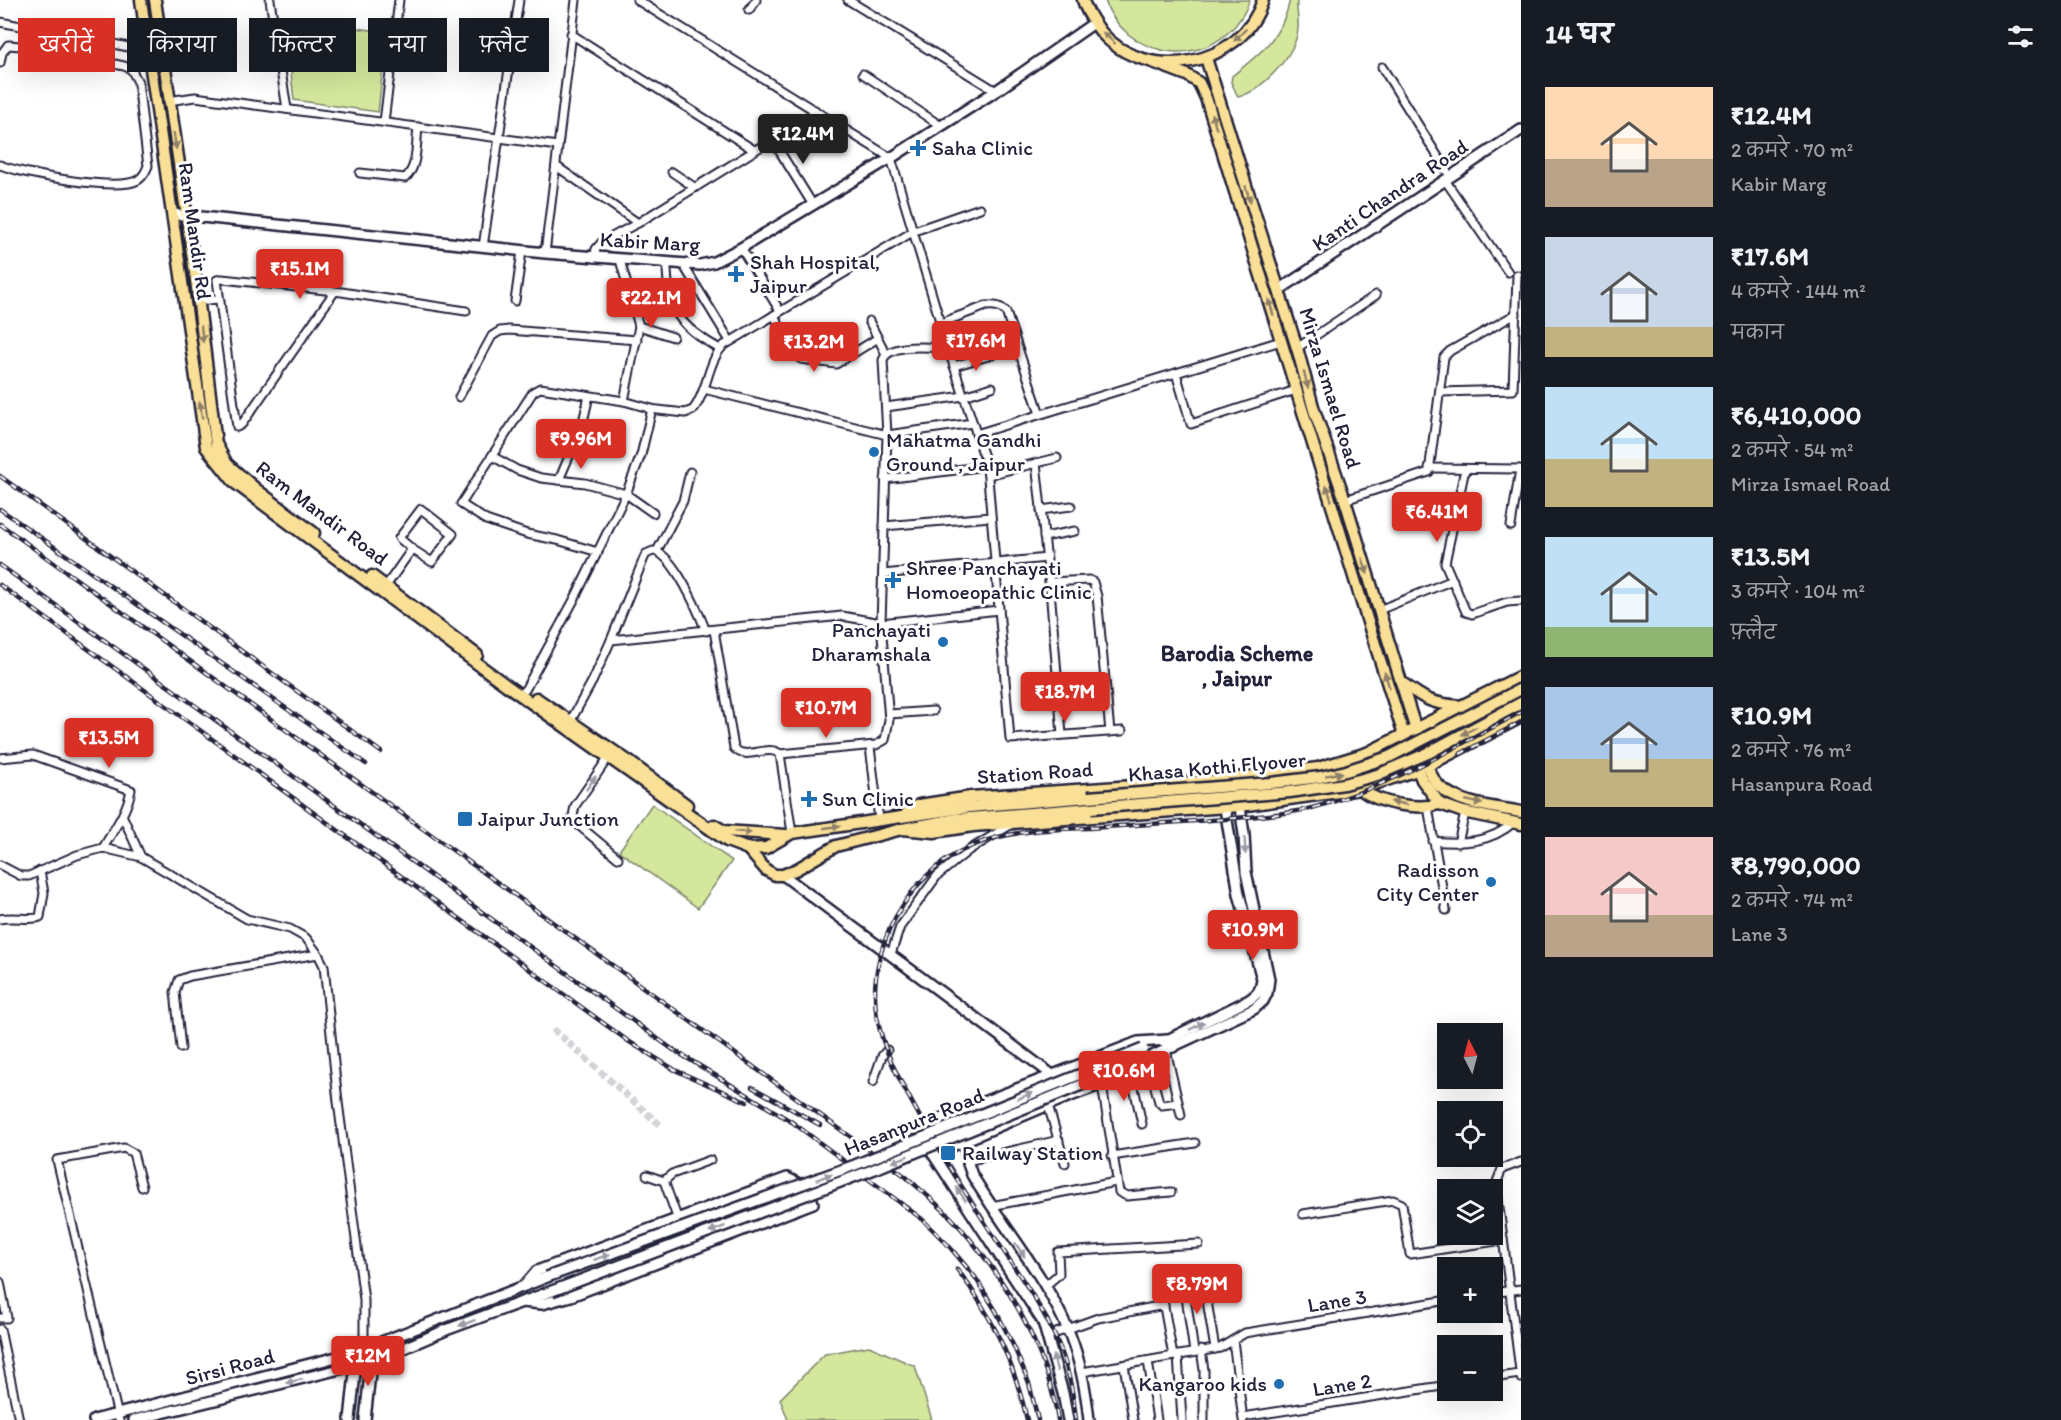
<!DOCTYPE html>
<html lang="hi">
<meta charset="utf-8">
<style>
:root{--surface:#171b24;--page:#242831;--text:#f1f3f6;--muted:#9ea1a6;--accent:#d93025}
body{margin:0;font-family:Itim,"Playpen Sans Deva",sans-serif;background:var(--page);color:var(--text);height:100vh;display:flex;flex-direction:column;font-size:22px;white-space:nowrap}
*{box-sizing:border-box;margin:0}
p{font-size:20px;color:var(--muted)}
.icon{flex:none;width:33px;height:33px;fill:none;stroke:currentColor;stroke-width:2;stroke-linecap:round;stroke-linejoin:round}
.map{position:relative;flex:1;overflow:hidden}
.details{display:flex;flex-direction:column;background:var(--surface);width:540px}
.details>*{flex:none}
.banner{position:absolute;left:18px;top:18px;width:570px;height:54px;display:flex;gap:12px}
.needle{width:39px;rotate:354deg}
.controls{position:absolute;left:1437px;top:1023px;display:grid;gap:12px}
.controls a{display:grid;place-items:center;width:66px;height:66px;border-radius:0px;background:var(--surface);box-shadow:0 6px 24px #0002;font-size:30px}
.price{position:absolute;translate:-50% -51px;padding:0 14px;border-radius:6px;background:var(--accent);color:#fff;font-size:20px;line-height:39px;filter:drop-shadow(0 2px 3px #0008)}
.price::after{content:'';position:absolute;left:50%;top:36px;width:18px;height:14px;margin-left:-9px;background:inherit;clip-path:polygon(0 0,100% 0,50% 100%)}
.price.on{background:#222;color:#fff}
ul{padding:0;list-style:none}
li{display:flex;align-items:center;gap:18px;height:150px;padding:0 24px}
li span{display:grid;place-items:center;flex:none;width:168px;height:120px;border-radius:0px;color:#555}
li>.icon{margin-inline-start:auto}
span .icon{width:72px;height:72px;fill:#fffc;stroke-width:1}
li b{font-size:26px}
h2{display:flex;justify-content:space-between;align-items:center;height:72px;padding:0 24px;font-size:26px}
.pill{padding:0 21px;border-radius:0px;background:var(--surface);box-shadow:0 6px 24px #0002;font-size:21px;line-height:54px}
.pill.on{background:var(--accent);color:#fff}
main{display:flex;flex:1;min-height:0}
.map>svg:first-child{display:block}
.green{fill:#d4e79c;stroke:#7b846c;stroke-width:1.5}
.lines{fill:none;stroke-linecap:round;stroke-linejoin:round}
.street-tunnel{stroke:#d3d3d8;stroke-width:7;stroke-dasharray:7 3.5;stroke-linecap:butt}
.street-casing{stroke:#22223b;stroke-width:11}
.secondary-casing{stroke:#22223b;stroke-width:14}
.primary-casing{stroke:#22223b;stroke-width:15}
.street{stroke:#fff;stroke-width:7}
.secondary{stroke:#fff;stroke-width:9}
.primary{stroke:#fadf96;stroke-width:10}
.rail-casing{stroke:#22223b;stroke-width:4.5}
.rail{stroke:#fff;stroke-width:2;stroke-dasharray:7;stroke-linecap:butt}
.secondary-bridge-casing{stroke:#22223b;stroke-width:14;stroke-linecap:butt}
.primary-bridge-casing{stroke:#22223b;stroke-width:15;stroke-linecap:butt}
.secondary-bridge{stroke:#fff;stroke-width:9}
.primary-bridge{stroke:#fadf96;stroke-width:10}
.oneway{fill:#8e8068}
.oneway2{fill:#9c9ca7}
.poi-dot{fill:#1f6fb2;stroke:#fff;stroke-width:2}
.labels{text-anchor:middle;stroke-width:6;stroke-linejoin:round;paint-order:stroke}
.poi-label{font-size:21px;fill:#22223b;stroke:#fff;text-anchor:start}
.street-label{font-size:21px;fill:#22223b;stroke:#fff}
.neighbourhood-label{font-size:22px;font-weight:bold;fill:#22223b;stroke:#fff}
</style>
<main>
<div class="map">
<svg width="1521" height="1420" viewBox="0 0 1521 1420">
<rect width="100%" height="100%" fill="#fff"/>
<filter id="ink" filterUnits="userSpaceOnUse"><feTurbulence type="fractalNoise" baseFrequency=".0167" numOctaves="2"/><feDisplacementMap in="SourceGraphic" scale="12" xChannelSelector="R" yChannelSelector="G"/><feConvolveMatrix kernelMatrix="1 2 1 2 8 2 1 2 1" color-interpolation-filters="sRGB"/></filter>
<g filter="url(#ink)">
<g class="green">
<path d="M1105,0H1250C1231,52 1171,68 1128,34C1118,25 1108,13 1105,0Z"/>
<path d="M1290,0H1297C1296,10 1299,19 1298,28C1297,53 1262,92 1238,97L1231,82L1232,76C1260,54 1282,37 1290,0Z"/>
<path d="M331,25L387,32L378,112L294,100L291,73Z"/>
<path d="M652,804L732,861L698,908L619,851Z"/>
<path d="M869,1346L915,1366L932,1420H788L780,1399L825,1354Z"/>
</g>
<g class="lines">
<path class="street-tunnel" d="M553,1029L661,1126"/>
<g class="street-casing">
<g id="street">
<path d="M270,0L287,109"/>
<path d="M637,0L891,158L948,348L987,466L1010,739L1122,731"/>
<path d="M848,0L996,91"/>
<path d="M749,10L756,0"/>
<path d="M0,22L149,51L162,50"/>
<path d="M571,34L754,150"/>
<path d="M0,63L2,53L8,45L34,47L124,66L131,69L138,82L148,166C146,171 143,177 138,180C118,192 22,174 0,165"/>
<path d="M1382,67L1450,176"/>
<path d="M863,74L941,126"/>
<path d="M168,101L195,97L558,146"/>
<path d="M384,122L399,0"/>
<path d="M772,139L813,205"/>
<path d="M556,166L638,223"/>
<path d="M672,172L694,187"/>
<path d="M360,173L405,178C418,168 416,143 418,127"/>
<path d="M1445,180L1508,272"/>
<path d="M483,247L519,0"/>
<path d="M741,248L780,311"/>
<path d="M545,253L576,0"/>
<path d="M594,258L596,249L602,242L638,223L810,116L815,110"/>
<path d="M620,260L639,326L624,401"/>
<path d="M667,264C667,311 680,327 720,349"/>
<path d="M684,266L730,341"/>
<path d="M335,291L242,424L237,427L217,280L222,279L335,291L466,311"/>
<path d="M198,301L218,299"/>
<path d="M515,301L522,251"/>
<path d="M774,315L793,352L801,359L836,364L878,338"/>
<path d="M869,321L886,354"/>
<path d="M941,323L986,306C995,305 1000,306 1006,312L1040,414"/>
<path d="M639,326L673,337"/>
<path d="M1297,348L1376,295"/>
<path d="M954,366L992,355"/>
<path d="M1176,373L1191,424L1296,390"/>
<path d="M704,389L887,435L973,423"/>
<path d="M1440,392L1513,390L1517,275"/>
<path d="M459,397L492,336L500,331L509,330L637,340"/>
<path d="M886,407L964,396L992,387"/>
<path d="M649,409L685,413L693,410C708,391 707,363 723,346L914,231L980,208"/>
<path d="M976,434L1281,341"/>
<path d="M492,456L517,470L541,478L585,483L626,494L653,513"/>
<path d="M1036,463L1050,589L1062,735"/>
<path d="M1429,468L1520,469L1511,526"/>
<path d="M1465,469L1445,563L1466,612L1472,614L1507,602L1521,601"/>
<path d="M988,475L1057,458"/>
<path d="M885,479L987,466"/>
<path d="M559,480L582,426L589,396"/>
<path d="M1345,500L1429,472L1444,357L1450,351L1516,314"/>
<path d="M1041,510L1071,506"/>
<path d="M884,526L991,517"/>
<path d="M1044,537L1075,531"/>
<path d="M657,551L683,501L690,472"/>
<path d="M883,574L1047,558"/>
<path d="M1049,582L1089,580L1093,582L1097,596L1110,732"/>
<path d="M386,586L412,549L399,538L421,509L453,534L432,562L412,549"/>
<path d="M1379,610L1453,580"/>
<path d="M714,630L734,748C746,762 768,743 780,754L792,833"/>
<path d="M611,640L644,558L646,554L653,551C673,552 699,613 706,631"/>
<path d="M525,690L575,598L626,494L641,455L652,409L624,401L540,388L533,392L461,504L486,520L527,534L557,540L598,552"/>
<path d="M889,714L933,711"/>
<path d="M570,722L593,680L611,640L842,616L881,623L999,610"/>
<path d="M870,747L879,820"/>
<path d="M780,754L876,745L885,740L889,720L881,623L887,435L883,360C890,342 931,348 948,348"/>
<path d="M0,758L33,755L131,790C127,812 114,829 103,848"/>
<path d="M608,758L575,806L573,816L576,823L618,858"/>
<path d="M1428,807L1446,910"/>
<path d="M123,817L141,857"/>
<path d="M1433,841C1462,844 1491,843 1514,822"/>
<path d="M1458,843L1465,813"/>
<path d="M0,865L21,876H29L77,855L103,848L141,857L247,919L290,929L306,938L318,954L324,966L338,1102L364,1300V1339"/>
<path d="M0,919C13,916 33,921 40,917L44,893L40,871"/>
<path d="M891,954L900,927L937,876L969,850L1012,824"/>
<path d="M181,1048L175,992L179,980L190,976L318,954"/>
<path d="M1166,1050L1181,1115"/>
<path d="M1131,1074L1142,1124"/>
<path d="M873,1082L882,1056L887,1050"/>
<path d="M1102,1085L1119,1192L1127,1196L1171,1192"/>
<path d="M1155,1087L1159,1102L1162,1105L1178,1103"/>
<path d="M1048,1105L1065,1163"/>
<path d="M1112,1156L1195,1143"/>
<path d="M967,1161L1059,1140"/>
<path d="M1521,1162L1502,1169L1496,1184L1521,1378"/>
<path d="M647,1175L664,1181L678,1220"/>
<path d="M664,1181L672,1174L710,1160"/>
<path d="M991,1206L1116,1182"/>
<path d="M1303,1214L1393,1200L1402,1204L1410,1254L1503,1240"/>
<path d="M1203,1277L1215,1349"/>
<path d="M0,1282L7,1318H0"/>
<path d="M1184,1283L1194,1352"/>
<path d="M1160,1285L1173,1356"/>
<path d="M1045,1286L1059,1274L1058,1252L1199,1244"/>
<path d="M1492,1293L1521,1289"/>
<path d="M0,1329L19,1420"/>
<path d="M1048,1336L1098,1318L1164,1305"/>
<path d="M1233,1340L1243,1420"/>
<path d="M1201,1350L1204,1370V1420"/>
<path d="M1178,1355L1182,1420"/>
<path d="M1148,1361L1157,1420"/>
<path d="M1124,1365L1133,1420"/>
<path d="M1082,1372L1220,1348L1245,1333L1448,1300"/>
<path d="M1492,1378L1520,1374"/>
<path d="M1243,1417L1448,1385"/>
<path d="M119,1420L57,1160L124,1148L133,1153L142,1187"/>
</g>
</g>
<g class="secondary-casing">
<g id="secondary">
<path d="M173,214L545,253L700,265L714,262L741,248L891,158L996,91L1094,23"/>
<path d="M1279,290L1521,130"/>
<path d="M783,875L1051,1074L1060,1100"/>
<path d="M1163,1042L1249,1000C1258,994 1261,990 1262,979L1239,894L1224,802"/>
<path d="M1148,1058L1254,1009L1263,1001L1267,993L1269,979L1246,872L1244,834L1239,800"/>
<path d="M965,1139L967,1161L972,1175C1004,1229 1047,1277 1070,1335C1081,1363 1086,1391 1089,1420"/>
<path d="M933,1154L1060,1100L1153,1065L1163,1053"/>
<path d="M522,1302L542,1304L571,1296L813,1203L808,1188L787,1178L537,1271L524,1286"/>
<path d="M94,1420L356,1352L547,1277"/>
<path d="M134,1420L340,1369L371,1362L446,1330L552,1291"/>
<path d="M350,1420L356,1363"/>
<path d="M365,1420L373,1345"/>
<path d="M1068,1420L1063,1393L1043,1322L933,1154L928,1139V1128L932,1122L1138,1042L1168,1040L1173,1047"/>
</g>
</g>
<g class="primary-casing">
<g id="primary">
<path d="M141,0L206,447L235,483L506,685L727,841L748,849L766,848L792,833L827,828L969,807L1088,797"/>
<path d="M155,0L196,280L216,444L227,464L257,490L314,533"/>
<path d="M1083,0C1086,12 1094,22 1101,32C1146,85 1242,67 1263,0"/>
<path d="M1206,58L1297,348L1314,410L1345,500L1427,766C1430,773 1434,781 1439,786C1459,805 1496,807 1521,812"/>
<path d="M1150,61L1187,75L1199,83L1206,98L1367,619L1404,735L1422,780L1440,804L1463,812L1521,824"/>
<path d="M372,576L477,655"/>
<path d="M1401,682C1425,700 1432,704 1462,706"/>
<path d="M536,698L631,763L687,805"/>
<path d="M1427,766L1521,717"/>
<path d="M1360,789C1380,804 1415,810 1440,804"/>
<path d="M907,813L919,805L971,797L1221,780L1318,768L1367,753L1521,676"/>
<path d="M714,825L724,831L786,835"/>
<path d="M902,829L934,832L973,826L1240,806L1360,789L1417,770"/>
<path d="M747,848L766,870L775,875H783L797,869L836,846L902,829L957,819L1091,808"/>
</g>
</g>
<use href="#street" class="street"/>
<use href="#secondary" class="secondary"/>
<use href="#primary" class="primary"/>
<g class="rail-casing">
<g id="rail">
<path d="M0,476L381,752"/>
<path d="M0,509L366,764"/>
<path d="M0,524L905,1176C923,1192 943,1208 959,1226C1007,1281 1046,1347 1058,1420"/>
<path d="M0,565L672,1049L792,1122L922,1219L948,1245L975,1277L996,1311L1014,1347L1029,1383L1038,1420"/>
<path d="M0,585L628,1041L675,1070L747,1102"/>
<path d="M1460,754L1521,722"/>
<path d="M752,1087L820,1125"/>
<path d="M957,1269C991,1313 1015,1365 1027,1420"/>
<path d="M1076,1420C1073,1389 1067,1359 1052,1330C1037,1299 1016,1270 997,1241C968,1197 940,1154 915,1108C899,1079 883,1050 877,1017C870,979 882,936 903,905C922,875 951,852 985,841C1018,830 1055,829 1089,828C1135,825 1181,822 1226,819C1255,816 1284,815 1312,808C1387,788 1453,748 1521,712"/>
</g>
</g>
<use href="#rail" class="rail"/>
<g class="secondary-bridge-casing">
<g id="secondary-bridge">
<path d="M547,1277L855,1165L1143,1049"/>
<path d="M552,1291L872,1170L1148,1058"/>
</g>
</g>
<g class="primary-bridge-casing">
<g id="primary-bridge">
<path d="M1088,797L1271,783L1320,777L1346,771L1389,757L1521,689"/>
<path d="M1091,808L1290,792L1344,784L1377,775L1428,753L1521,703"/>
</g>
</g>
<use href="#secondary-bridge" class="secondary-bridge"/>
<use href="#primary-bridge" class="primary-bridge"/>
</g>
<defs><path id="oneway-solid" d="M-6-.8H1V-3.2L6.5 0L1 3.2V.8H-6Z" transform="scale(1.5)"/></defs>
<g class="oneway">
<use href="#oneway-solid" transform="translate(1240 35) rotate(135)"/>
<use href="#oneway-solid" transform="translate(1109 38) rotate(-138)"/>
<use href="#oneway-solid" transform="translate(1214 121) rotate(-107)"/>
<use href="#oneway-solid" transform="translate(175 141) rotate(81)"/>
<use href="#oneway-solid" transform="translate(1248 194) rotate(72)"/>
<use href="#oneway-solid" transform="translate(1271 307) rotate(-107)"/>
<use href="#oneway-solid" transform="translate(202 334) rotate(83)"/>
<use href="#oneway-solid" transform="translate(1306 380) rotate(75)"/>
<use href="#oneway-solid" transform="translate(201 410) rotate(-98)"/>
<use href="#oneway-solid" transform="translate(1329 493) rotate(-108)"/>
<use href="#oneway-solid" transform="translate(1365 566) rotate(72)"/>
<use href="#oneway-solid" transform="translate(1387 680) rotate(-108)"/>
<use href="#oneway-solid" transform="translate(1469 731) rotate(152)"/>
<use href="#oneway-solid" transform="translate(1334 774) rotate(-12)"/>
<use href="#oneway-solid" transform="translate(1474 802) rotate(13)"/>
<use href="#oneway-solid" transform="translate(1399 803) rotate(-169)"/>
<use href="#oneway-solid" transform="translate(832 827) rotate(-8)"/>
<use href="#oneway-solid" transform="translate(743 832) rotate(4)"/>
</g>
<g class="oneway2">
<use href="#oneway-solid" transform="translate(591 783) rotate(-55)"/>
<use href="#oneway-solid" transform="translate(1245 846) rotate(88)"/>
<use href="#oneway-solid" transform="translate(1197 1026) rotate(-26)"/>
<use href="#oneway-solid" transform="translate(1025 1096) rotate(-22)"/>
<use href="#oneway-solid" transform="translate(900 1159) rotate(158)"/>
<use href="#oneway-solid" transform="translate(824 1177) rotate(-20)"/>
<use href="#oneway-solid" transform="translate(961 1194) rotate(-124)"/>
<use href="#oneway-solid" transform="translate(717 1229) rotate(159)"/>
<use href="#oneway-solid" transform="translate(1020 1250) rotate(56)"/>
<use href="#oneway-solid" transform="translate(602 1257) rotate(-20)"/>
<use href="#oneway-solid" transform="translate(467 1323) rotate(160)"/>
<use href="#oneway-solid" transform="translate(1055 1363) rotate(-105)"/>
<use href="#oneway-solid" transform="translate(294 1381) rotate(166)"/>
</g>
</g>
<g class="poi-dot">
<path d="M915 139h6v6h6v6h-6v6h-6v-6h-6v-6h6z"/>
<path d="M733 265h6v6h6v6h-6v6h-6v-6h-6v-6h6z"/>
<circle cx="874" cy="452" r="6"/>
<path d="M890 571h6v6h6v6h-6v6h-6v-6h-6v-6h6z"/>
<circle cx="943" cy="642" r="6"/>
<path d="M806 790h6v6h6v6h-6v6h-6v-6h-6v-6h6z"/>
<rect x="457" y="811" width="16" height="16" rx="3"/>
<circle cx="1491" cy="882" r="6"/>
<rect x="940" y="1145" width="16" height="16" rx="3"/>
<circle cx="1279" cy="1384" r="6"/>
</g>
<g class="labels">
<g class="poi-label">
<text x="932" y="155">Saha Clinic</text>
<text x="750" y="269">Shah Hospital,<tspan x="750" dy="24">Jaipur</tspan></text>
<text x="886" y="447">Mahatma Gandhi<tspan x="886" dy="24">Ground , Jaipur</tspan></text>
<text x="906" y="575">Shree Panchayati<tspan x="906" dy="24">Homoeopathic Clinic</tspan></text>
<text x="931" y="637" text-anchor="end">Panchayati<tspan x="931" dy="24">Dharamshala</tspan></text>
<text x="822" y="806">Sun Clinic</text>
<text x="478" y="826">Jaipur Junction</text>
<text x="1479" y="877" text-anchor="end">Radisson<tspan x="1479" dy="24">City Center</tspan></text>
<text x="962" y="1160">Railway Station</text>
<text x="1267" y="1391" text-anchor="end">Kangaroo kids</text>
</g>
<g class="street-label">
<text transform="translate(1390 195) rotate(-34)" y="7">Kanti Chandra Road</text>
<text transform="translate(195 231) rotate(82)" y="7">Ram Mandir Rd</text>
<text transform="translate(650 242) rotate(3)" y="7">Kabir Marg</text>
<text transform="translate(1330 388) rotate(73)" y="7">Mirza Ismael Road</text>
<text transform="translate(322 513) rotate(37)" y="7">Ram Mandir Road</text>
<text transform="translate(1217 767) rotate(-5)" y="7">Khasa Kothi Flyover</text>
<text transform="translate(1035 773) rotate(-4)" y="7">Station Road</text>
<text transform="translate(914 1122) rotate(-22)" y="7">Hasanpura Road</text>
<text transform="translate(1337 1301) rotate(-9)" y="7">Lane 3</text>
<text transform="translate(230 1367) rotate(-15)" y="7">Sirsi Road</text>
<text transform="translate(1342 1385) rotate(-9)" y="7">Lane 2</text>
</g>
<g class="neighbourhood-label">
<text x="1237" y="661">Barodia Scheme<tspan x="1237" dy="25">, Jaipur</tspan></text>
</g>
</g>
</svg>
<div class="controls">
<a><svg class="needle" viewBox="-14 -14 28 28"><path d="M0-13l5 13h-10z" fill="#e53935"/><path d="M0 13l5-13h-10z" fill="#9ea1a6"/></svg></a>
<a><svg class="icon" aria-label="locate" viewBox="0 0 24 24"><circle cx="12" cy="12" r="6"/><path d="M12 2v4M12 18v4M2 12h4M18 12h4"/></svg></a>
<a><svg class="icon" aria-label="layers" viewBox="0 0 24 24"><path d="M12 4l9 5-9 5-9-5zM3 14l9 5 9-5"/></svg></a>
<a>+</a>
<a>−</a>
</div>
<b class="price on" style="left:803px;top:165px">₹12.4M</b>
<b class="price" style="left:300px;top:300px">₹15.1M</b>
<b class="price" style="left:651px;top:329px">₹22.1M</b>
<b class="price" style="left:976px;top:372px">₹17.6M</b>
<b class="price" style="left:814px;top:373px">₹13.2M</b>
<b class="price" style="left:581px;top:470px">₹9.96M</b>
<b class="price" style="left:1437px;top:543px">₹6.41M</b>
<b class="price" style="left:1065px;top:723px">₹18.7M</b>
<b class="price" style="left:826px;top:739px">₹10.7M</b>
<b class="price" style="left:109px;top:769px">₹13.5M</b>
<b class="price" style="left:1253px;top:961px">₹10.9M</b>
<b class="price" style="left:1124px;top:1102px">₹10.6M</b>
<b class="price" style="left:1197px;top:1315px">₹8.79M</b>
<b class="price" style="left:368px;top:1387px">₹12M</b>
<div class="banner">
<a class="pill on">खरीदें</a>
<a class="pill">किराया</a>
<a class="pill">फ़िल्टर</a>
<a class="pill">नया</a>
<a class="pill">फ़्लैट</a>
</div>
</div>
<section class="details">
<h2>14 घर<svg class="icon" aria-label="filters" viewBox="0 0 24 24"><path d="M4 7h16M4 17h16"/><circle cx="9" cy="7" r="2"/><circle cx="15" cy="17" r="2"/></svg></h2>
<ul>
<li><span style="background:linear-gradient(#ffd9b3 60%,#b9a48a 0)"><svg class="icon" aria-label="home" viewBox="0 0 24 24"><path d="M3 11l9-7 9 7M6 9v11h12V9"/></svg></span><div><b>₹12.4M</b><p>2 कमरे · 70 m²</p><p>Kabir Marg</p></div></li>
<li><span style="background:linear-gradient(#c9d6e8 75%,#c2b280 0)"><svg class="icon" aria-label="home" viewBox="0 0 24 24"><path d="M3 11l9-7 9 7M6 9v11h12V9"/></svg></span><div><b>₹17.6M</b><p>4 कमरे · 144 m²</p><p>मकान</p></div></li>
<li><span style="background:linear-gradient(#bfe0f5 60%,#c2b280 0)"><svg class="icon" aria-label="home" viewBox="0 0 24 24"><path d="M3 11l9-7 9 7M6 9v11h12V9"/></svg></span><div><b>₹6,410,000</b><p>2 कमरे · 54 m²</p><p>Mirza Ismael Road</p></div></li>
<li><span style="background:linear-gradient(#bfe0f5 75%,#8fb573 0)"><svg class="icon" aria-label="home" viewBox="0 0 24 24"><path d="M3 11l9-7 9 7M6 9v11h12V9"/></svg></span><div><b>₹13.5M</b><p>3 कमरे · 104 m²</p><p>फ़्लैट</p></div></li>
<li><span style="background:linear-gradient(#a9c7e8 60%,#c2b280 0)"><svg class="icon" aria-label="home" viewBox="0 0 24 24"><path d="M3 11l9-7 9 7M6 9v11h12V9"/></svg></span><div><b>₹10.9M</b><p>2 कमरे · 76 m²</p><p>Hasanpura Road</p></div></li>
<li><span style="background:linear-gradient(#f6c9c9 65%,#b9a48a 0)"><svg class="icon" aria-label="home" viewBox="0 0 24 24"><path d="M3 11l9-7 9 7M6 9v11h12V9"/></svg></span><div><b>₹8,790,000</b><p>2 कमरे · 74 m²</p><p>Lane 3</p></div></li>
</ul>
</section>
</main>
